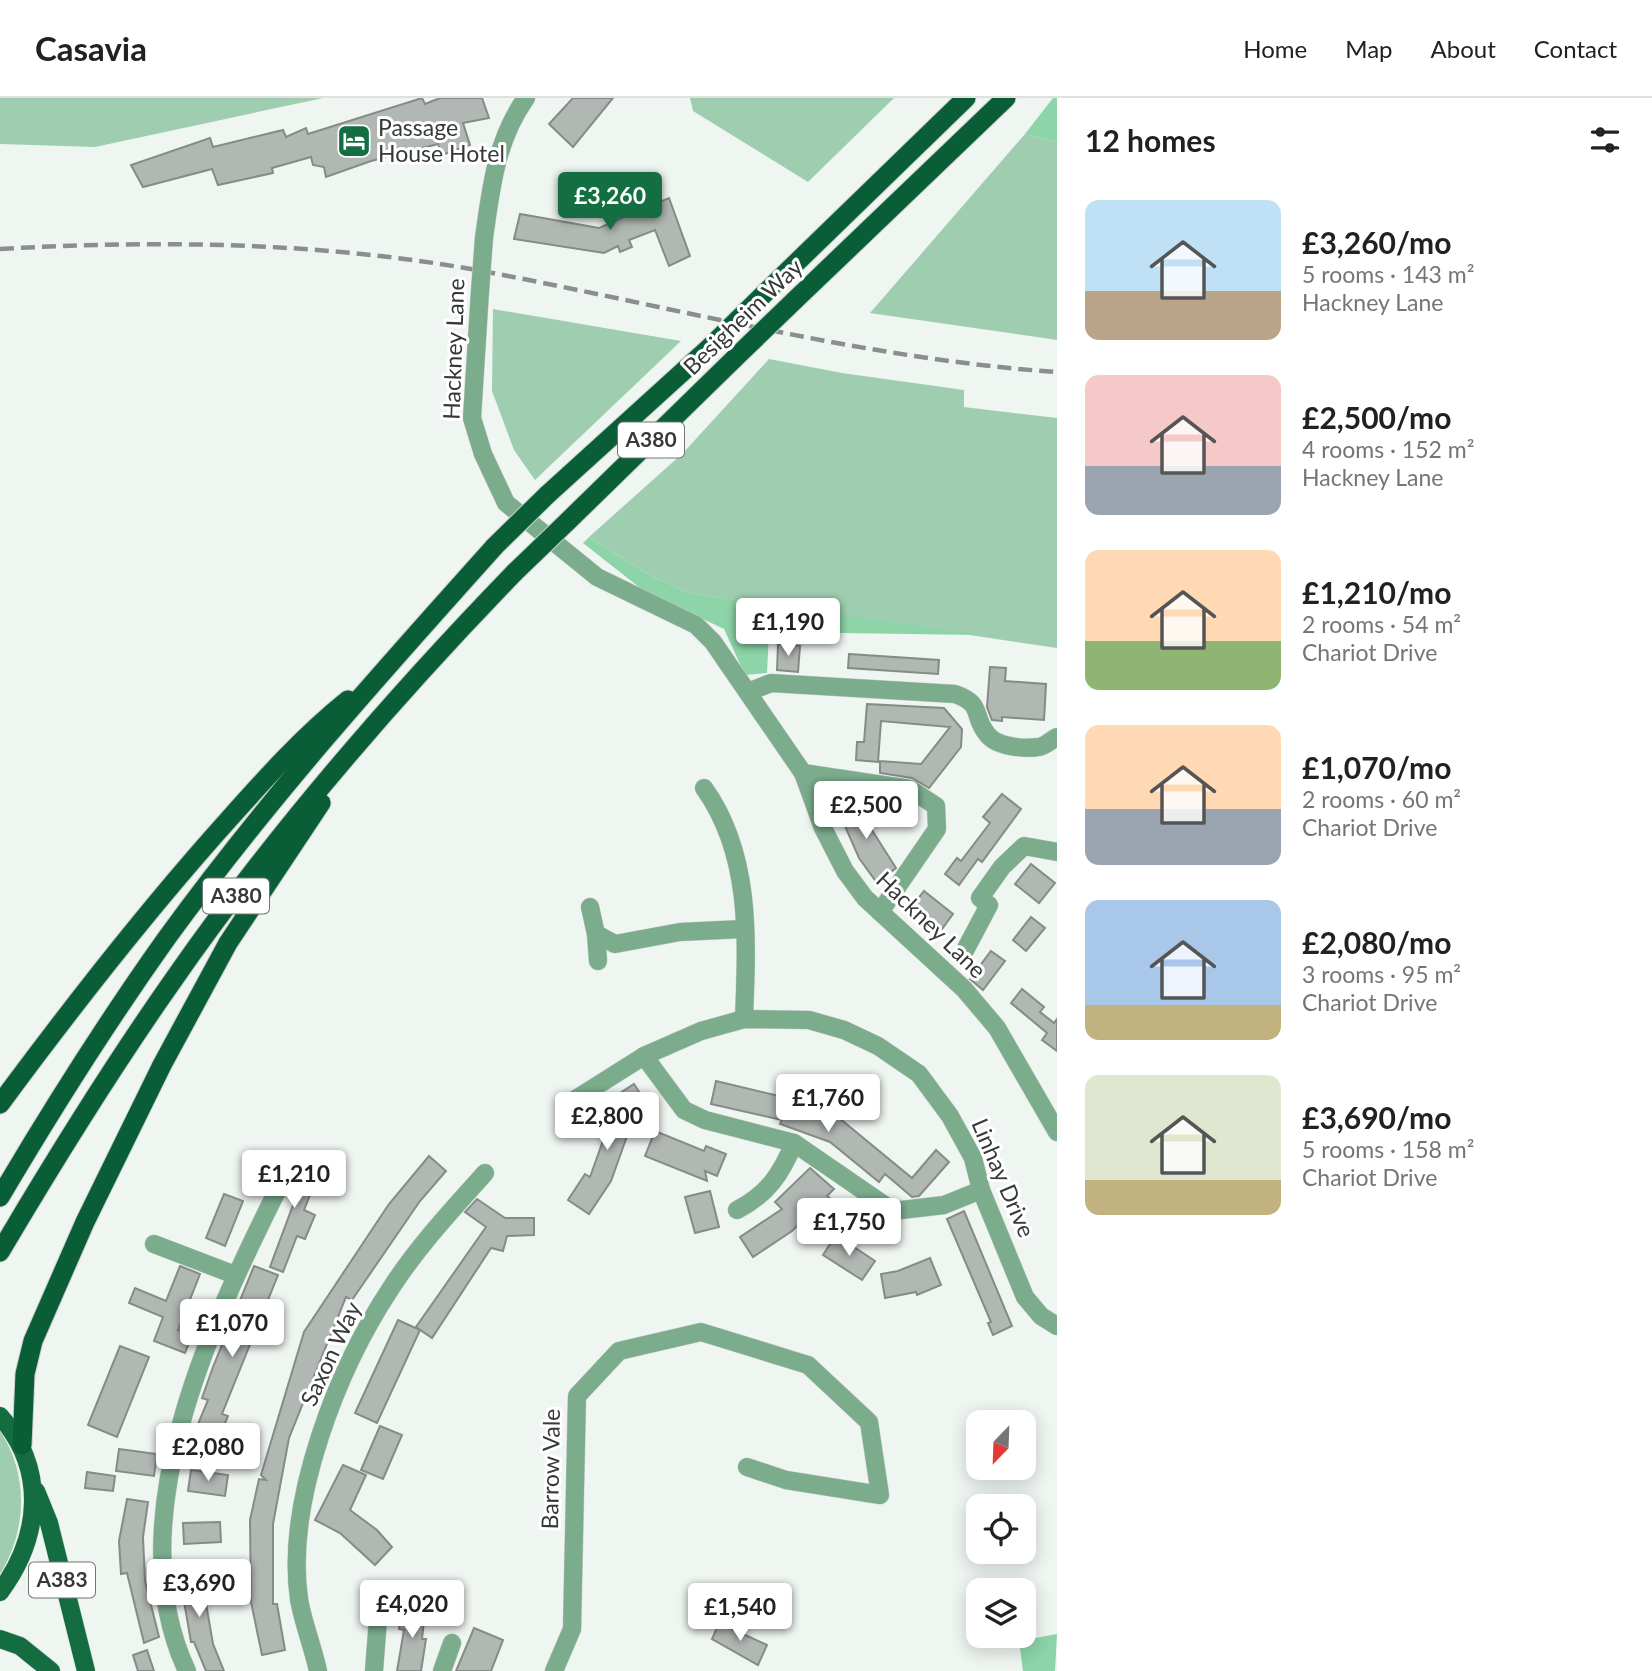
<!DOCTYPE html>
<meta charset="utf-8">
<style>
:root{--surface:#fff;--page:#f2f2f2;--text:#202124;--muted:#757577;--line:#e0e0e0;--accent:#136e42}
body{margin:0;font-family:Lato,sans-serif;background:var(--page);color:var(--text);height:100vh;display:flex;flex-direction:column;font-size:26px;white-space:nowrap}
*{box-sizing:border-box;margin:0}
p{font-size:23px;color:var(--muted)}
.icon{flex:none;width:38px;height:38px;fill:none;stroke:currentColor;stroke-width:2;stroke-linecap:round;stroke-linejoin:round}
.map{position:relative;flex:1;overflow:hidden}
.panel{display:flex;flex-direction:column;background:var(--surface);width:595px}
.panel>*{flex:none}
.needle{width:46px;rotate:203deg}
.tools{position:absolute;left:966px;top:1312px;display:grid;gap:14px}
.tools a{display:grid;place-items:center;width:70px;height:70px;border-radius:14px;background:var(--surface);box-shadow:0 4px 18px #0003;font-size:35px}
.price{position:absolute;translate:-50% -60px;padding:0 16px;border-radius:7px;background:#fff;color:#222;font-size:23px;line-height:46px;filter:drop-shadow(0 2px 4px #0008)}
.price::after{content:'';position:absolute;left:50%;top:42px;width:21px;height:16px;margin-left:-10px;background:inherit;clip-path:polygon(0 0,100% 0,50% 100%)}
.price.selected{background:var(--accent);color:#fff}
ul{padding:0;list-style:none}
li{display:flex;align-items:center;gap:21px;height:175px;padding:0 28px}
li span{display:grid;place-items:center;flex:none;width:196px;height:140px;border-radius:14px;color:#555}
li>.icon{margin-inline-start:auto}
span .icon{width:84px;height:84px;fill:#fffc;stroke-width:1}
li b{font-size:30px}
h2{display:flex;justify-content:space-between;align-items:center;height:84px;padding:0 28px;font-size:30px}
header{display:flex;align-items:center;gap:42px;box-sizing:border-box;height:98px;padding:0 35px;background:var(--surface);border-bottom:2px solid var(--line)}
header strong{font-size:33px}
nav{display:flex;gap:38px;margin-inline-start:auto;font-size:24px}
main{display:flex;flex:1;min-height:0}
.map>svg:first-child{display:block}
.green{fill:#9eceaf}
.forest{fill:#8dd4a8}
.building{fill:#b1b7b3;stroke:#858b87;stroke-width:2}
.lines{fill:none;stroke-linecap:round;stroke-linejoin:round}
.minor-casing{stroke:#cacfcc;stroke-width:19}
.primary-casing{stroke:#cacfcc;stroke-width:19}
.trunk-casing{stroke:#cacfcc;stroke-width:21}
.minor{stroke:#7bad8d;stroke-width:18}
.primary{stroke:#146c41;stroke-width:18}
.trunk{stroke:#0a5e37;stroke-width:19}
.rail{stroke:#8a8e8c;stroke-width:4.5;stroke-dasharray:14 7;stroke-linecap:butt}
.minor-bridge-casing{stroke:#cacfcc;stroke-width:19;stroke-linecap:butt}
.trunk-bridge-casing{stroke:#cacfcc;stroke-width:21;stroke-linecap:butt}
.minor-bridge{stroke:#7bad8d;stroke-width:18}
.trunk-bridge{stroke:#0a5e37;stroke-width:19}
.labels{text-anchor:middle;stroke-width:6;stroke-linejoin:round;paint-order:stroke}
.shield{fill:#fff;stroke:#737474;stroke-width:2}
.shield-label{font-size:21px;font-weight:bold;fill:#373938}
.poi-label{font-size:23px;fill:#373938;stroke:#fff;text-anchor:start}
.street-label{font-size:23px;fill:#373938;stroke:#fff}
</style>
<header>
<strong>Casavia</strong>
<nav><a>Home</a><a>Map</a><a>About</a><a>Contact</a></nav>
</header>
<main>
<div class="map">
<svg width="1057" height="1573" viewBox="0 0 1057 1573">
<rect width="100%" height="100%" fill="#eff5f1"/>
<g class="green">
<path d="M0,0H323L95,49L0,46Z"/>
<path d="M690,0H894L808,84L693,13Z"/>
<path d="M1025,36L1057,44V242L870,215Z"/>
<path d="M493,211L681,243L535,382L514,352L492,293Z"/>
<path d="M769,261L842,275L964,292V309L1057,320V550L688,495L646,475L589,439L683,355Z"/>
<path d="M0,1333C29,1376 27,1433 0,1476Z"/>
</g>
<g class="forest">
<path d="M1053,0H1057V44L1025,36Z"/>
<path d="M589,439L646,475L688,495L980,537L769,534L767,575L745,577L724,531L644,493L583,445Z"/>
<path d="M1057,1536L1055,1573H1023L1019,1543Z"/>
</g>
<g class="building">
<path d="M422,0L425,6L440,0H482L489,20L463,25L470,47L442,57L438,46L371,63L326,79L324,69L313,67L311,59L272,70L273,75L218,87L212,71L143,89L131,67L210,40L213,49L283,32L286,39L306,30L308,36Z"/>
<path d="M573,0H613L573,49L549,26Z"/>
<path d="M669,100L690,158L669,168L655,132L629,142L632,149L620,154L618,148L604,155L514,141L520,116L599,130Z"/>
<path d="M778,546L800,548L798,574L777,572Z"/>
<path d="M849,556L939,562L938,576L848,570Z"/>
<path d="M990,569L1006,570L1005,583L1046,586L1044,622L1002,619V623L992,622L987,609Z"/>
<path d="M867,606L944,610L962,631L961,649L929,690L912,680L880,675V663L921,666L950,629L881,623L878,664L856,662L857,644H864Z"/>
<path d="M1002,696L1021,711L982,764L978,761L959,787L945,776L957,760L961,763L990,725L983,719Z"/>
<path d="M860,701L870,729L896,770L877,785L859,760L837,710Z"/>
<path d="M1031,766L1055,785L1039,805L1015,786Z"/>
<path d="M924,793L953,816L942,831L913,807Z"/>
<path d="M1031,819L1045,830L1026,853L1013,842Z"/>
<path d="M991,853L1005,863L983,892L970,881Z"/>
<path d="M1022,891L1044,909L1040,914L1054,925L1057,921V953L1042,942L1047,935L1011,905Z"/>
<path d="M716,983L779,998L839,1020L912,1080L936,1052L949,1064L919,1098L912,1099L885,1076L879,1084L830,1044L780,1026L782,1022L711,1006Z"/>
<path d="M634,986L645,1003L615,1022L631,1027L611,1083L589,1116L568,1102L585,1076L590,1079L614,1012L608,1003Z"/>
<path d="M655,1033L704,1053L706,1048L726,1056L717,1078L705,1073L707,1083L645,1058Z"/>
<path d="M429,1058L446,1073L420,1103L352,1202L346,1199L289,1340L273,1426V1506H277L285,1552L262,1557L251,1504L250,1422L259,1381L266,1382L261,1377L304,1234L389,1106Z"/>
<path d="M278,1061L318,1077L304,1112L315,1117L305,1141L297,1138L283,1174L270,1169L299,1091L271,1080Z"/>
<path d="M810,1070L834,1091L827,1098L849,1114L836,1133L810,1115L792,1133L753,1159L740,1139L782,1111L775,1104Z"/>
<path d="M710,1093L719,1129L695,1135L685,1099Z"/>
<path d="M224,1096L243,1103L225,1148L206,1140Z"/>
<path d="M477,1101L505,1120H534V1137L507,1138L503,1153L491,1150L432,1240L416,1229L486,1129L465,1114Z"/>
<path d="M964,1113L1012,1228L993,1237L988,1225L991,1224L947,1121Z"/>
<path d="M836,1137L875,1163L862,1182L823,1157Z"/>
<path d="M930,1160L941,1187L917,1197L916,1194L885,1200L881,1176L898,1173Z"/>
<path d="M180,1168L200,1176L178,1232L192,1238L185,1255L154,1243L163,1219L129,1205L135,1190L166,1203Z"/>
<path d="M254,1168L278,1177L222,1316L228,1318L212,1357L189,1348L208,1302L202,1300L213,1269Z"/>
<path d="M398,1222L420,1232L377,1325L355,1315Z"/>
<path d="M120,1248L149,1259L117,1339L88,1327Z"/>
<path d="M380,1328L402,1337L383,1381L361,1372Z"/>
<path d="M119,1351L157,1356L154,1378L116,1373Z"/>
<path d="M343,1367L366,1377L350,1412L377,1432L392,1449L375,1467L340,1435L315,1422Z"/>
<path d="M191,1372L228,1377L225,1398L188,1393Z"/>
<path d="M87,1374L115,1378L113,1393L85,1390Z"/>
<path d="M127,1401L148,1404L143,1439L145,1483L159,1539L144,1545L127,1475L121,1476L119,1443Z"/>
<path d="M220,1424L221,1444L184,1446L183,1425Z"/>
<path d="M200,1471L213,1546L224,1573H206L194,1544H191L179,1474Z"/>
<path d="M401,1510L425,1513L422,1541H426L421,1573H397L404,1532L399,1531Z"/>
<path d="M719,1525L767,1547L758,1567L712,1541Z"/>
<path d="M474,1530L503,1542L491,1573H456Z"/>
<path d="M147,1552L154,1573H138L133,1557Z"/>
</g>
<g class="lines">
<g class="minor-casing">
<g id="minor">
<path d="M484,140C491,90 496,42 526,0"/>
<path d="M480,193L472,320L483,356L506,405L597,479L696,527L713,544L803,675L823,730L845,773L865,800L964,891L997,930L1057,1034"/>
<path d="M748,594L771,585L955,596C984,606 972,618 987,636C996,649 1024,651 1038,649C1044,649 1051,642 1057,639"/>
<path d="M803,675L910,691L936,708L937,731L880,814"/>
<path d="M704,690C752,757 747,842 744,921"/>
<path d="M590,809L596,836L615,846L680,834L743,831"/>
<path d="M596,836L598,863"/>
<path d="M962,858L989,807L980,800L1002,769L1024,748L1057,754"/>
<path d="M644,958L684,1012L705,1022L794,1045L893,1113L944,1107L981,1092"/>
<path d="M571,1004L644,958L701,933L744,921L809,922L844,932L878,948L919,976L950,1018L973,1060L981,1092L1025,1199L1041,1218L1057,1228"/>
<path d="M737,1112C768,1096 781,1076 794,1045"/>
<path d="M154,1146L235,1177"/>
<path d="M187,1573C117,1424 210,1227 277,1093"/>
<path d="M318,1573C313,1549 303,1525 299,1501C285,1403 338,1270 391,1190C418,1148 452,1112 485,1075"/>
<path d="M374,1573L378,1521"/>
<path d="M442,1573L452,1545"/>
<path d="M554,1573L572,1531L577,1298L619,1253L701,1234L808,1267L869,1324L880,1397L786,1382L747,1369"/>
</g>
</g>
<g class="primary-casing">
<g id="primary">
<path d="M0,1318C47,1371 41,1439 0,1494"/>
<path d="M36,1393L49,1425L86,1573"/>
<path d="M0,1541L20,1548L51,1573"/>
</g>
</g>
<g class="trunk-casing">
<g id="trunk">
<path d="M765,195L966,0"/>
<path d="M794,203L1006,0"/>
<path d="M547,397L710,249"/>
<path d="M567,424L735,260"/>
<path d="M0,1006C68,914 138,824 213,739C256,691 298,642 348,602"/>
<path d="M0,1099C52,1011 107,924 166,841C266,703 381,575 495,448"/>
<path d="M0,1154C55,1061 112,969 174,881C275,736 392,601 515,474"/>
<path d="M22,1347L25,1276L33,1243L85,1124L162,967L228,845L321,705"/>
</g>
</g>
<use href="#minor" class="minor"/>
<use href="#primary" class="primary"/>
<use href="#trunk" class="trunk"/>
<path class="rail" d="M0,151C156,142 316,144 471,171C663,206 862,261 1057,274"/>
<g class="minor-bridge-casing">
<path id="minor-bridge" d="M480,193L484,140"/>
</g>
<g class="trunk-bridge-casing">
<g id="trunk-bridge">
<path d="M710,249L765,195"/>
<path d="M735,260L794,203"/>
<path d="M495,448L547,397"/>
<path d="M515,474L567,424"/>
</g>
</g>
<use href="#minor-bridge" class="minor-bridge"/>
<use href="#trunk-bridge" class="trunk-bridge"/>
</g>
<defs>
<g id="hotel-square" transform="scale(1.75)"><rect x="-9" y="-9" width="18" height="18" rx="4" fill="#136e42" stroke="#fff"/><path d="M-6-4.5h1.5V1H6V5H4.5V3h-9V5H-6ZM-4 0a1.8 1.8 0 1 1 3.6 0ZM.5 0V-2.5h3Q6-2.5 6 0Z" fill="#fff"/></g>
</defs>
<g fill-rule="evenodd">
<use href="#hotel-square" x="354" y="43"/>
</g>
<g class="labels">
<g class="shield">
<rect x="618" y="324.5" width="66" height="35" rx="5"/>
<rect x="203" y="780.5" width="66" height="35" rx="5"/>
<rect x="29" y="1464.5" width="66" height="35" rx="5"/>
</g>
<g class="shield-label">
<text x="651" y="349">A380</text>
<text x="236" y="805">A380</text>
<text x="62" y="1489">A383</text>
</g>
<g class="poi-label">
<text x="378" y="38">Passage<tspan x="378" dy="26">House Hotel</tspan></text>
</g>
<g class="street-label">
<text transform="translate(743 219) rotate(-44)" y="8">Besigheim Way</text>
<text transform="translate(454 251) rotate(-88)" y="8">Hackney Lane</text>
<text transform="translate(931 827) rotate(44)" y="8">Hackney Lane</text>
<text transform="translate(1003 1080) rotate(67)" y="8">Linhay Drive</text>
<text transform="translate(331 1256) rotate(-65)" y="8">Saxon Way</text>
<text transform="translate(551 1371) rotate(-89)" y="8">Barrow Vale</text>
</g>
</g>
</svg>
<div class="tools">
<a><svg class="needle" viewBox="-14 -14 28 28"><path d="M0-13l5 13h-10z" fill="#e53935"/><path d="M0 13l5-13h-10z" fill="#757577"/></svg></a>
<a><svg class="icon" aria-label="locate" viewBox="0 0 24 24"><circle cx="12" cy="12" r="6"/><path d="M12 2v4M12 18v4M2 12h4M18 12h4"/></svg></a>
<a><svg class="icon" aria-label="layers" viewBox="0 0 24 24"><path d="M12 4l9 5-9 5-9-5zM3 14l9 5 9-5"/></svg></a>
</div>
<b class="price selected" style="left:610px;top:134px">£3,260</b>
<b class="price" style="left:788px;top:560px">£1,190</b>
<b class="price" style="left:866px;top:743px">£2,500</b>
<b class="price" style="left:828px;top:1036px">£1,760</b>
<b class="price" style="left:607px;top:1054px">£2,800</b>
<b class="price" style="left:294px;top:1112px">£1,210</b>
<b class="price" style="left:849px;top:1160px">£1,750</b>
<b class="price" style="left:232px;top:1261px">£1,070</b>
<b class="price" style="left:208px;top:1385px">£2,080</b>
<b class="price" style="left:199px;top:1521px">£3,690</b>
<b class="price" style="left:412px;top:1542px">£4,020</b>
<b class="price" style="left:740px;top:1545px">£1,540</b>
</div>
<section class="panel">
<h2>12 homes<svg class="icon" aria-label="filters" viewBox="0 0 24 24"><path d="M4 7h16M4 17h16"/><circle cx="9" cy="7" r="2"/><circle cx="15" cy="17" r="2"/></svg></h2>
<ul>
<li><span style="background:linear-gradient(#bfe0f5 65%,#b9a48a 0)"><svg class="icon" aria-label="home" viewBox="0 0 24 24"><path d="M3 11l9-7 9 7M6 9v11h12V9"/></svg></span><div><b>£3,260/mo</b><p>5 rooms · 143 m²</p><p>Hackney Lane</p></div></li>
<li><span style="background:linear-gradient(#f6c9c9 65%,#9aa5b1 0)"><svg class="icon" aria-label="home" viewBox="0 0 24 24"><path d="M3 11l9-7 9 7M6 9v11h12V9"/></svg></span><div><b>£2,500/mo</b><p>4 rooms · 152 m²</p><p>Hackney Lane</p></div></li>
<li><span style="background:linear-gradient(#ffd9b3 65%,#8fb573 0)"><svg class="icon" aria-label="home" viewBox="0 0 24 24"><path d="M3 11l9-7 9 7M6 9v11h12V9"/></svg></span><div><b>£1,210/mo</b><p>2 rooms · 54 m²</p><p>Chariot Drive</p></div></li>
<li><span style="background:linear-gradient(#ffd9b3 60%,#9aa5b1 0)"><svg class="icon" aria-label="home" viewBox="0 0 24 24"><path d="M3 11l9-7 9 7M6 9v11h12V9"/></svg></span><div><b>£1,070/mo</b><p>2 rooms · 60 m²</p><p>Chariot Drive</p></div></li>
<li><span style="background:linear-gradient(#a9c7e8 75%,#c2b280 0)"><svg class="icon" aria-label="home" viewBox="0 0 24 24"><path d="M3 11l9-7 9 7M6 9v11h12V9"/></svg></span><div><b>£2,080/mo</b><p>3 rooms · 95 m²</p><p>Chariot Drive</p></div></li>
<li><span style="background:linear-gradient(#dfe7d0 75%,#c2b280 0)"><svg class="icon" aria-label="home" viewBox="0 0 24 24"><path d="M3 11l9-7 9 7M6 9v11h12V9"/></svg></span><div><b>£3,690/mo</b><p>5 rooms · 158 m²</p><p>Chariot Drive</p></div></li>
</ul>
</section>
</main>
